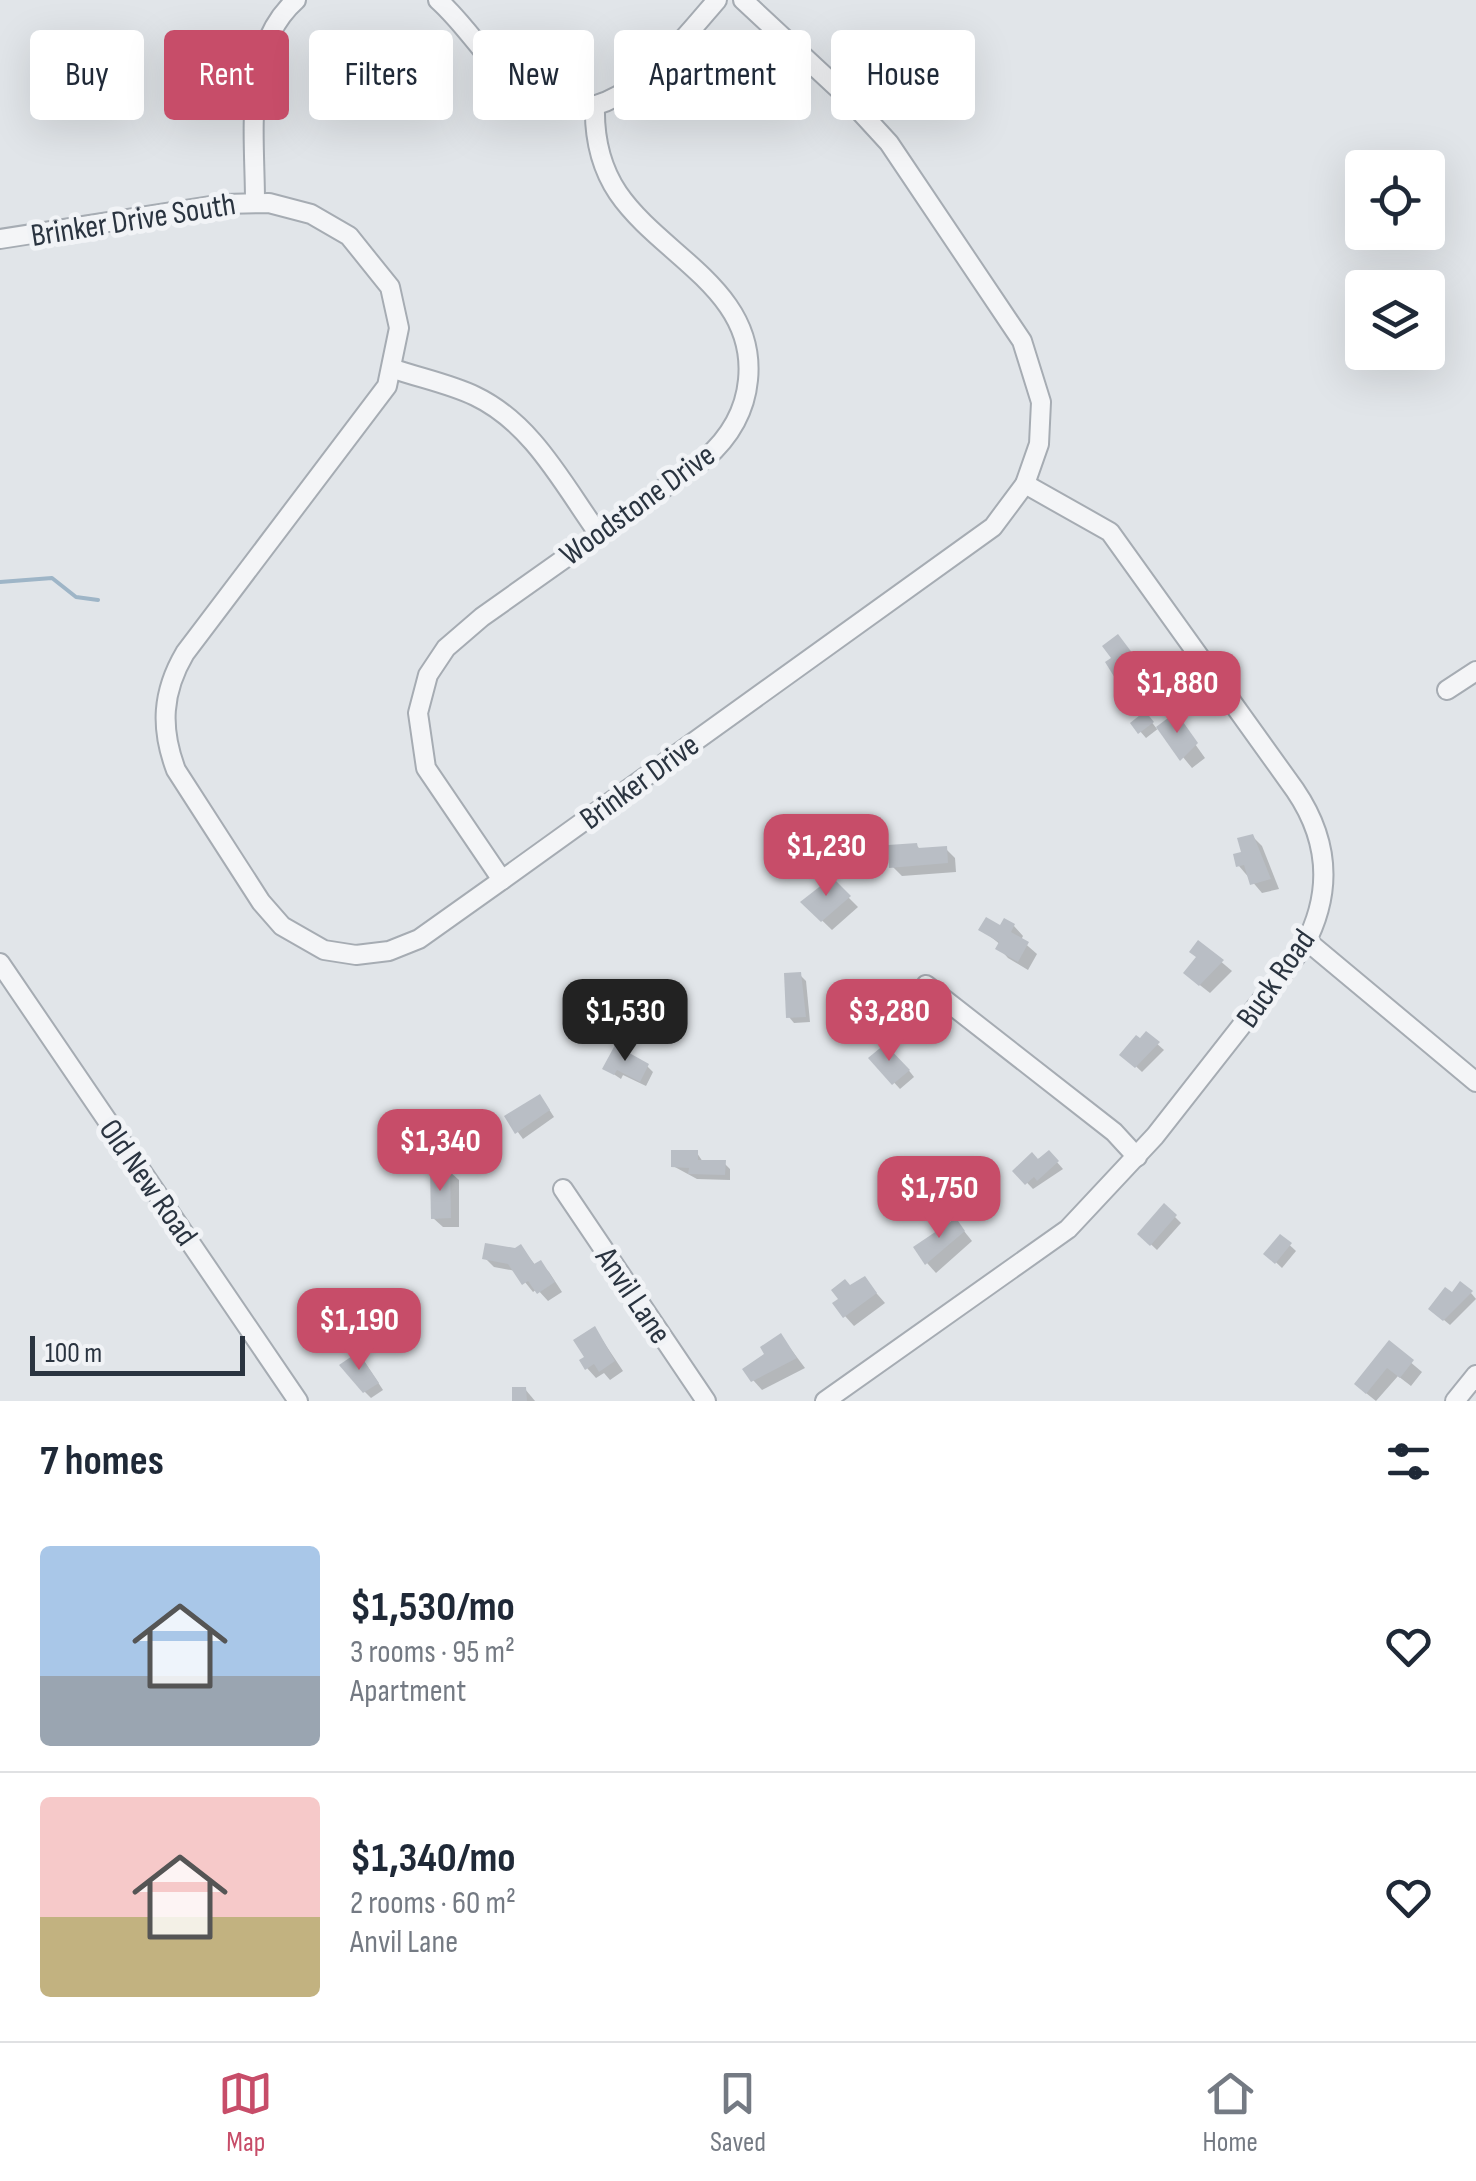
<!DOCTYPE html>
<meta charset="utf-8">
<style>
:root{--surface:#fff;--page:#f6f6f7;--text:#1f2937;--muted:#747a83;--line:#e0e1e3;--accent:#c74d69}
body{margin:0;font-family:"Sofia Sans Condensed",sans-serif;background:var(--page);color:var(--text);height:100vh;display:flex;flex-direction:column;font-size:38px;white-space:nowrap}
*{box-sizing:border-box;margin:0}
p{font-size:32px;color:var(--muted)}
.icon{flex:none;width:55px;height:55px;fill:none;stroke:currentColor;stroke-width:2;stroke-linecap:round;stroke-linejoin:round}
.map{position:relative;height:1401px;overflow:hidden}
.sheet{display:flex;flex-direction:column;background:var(--surface);flex:1}
.sheet>*{flex:none}
.top-card{position:absolute;left:30px;top:30px;width:1418px;height:90px;display:flex;gap:20px}
.controls{position:absolute;left:1345px;top:150px;display:grid;gap:20px}
.controls a{display:grid;place-items:center;width:100px;height:100px;border-radius:10px;background:var(--surface);box-shadow:0 10px 40px #0002;font-size:50px}
.scale{position:absolute;left:30px;bottom:25px;width:215px;box-sizing:border-box;padding-left:10px;border:5px solid #2a3440;border-top:0;font-size:28px;line-height:35px;white-space:nowrap;color:#2a3440;-webkit-text-stroke:8px #f1f3f6;paint-order:stroke}
.price{position:absolute;translate:-50% -85px;padding:0 22px;border-radius:20px;background:var(--accent);color:#fff;font-size:32px;line-height:65px;filter:drop-shadow(0 2px 5px #0008)}
.price::after{content:'';position:absolute;left:50%;top:60px;width:30px;height:22px;margin-left:-15px;background:inherit;clip-path:polygon(0 0,100% 0,50% 100%)}
.price.current{background:#222;color:#fff}
ul{padding:0;list-style:none}
li{display:flex;align-items:center;gap:30px;height:250px;padding:0 40px}
li+li{border-top:2px solid var(--line)}
li span{display:grid;place-items:center;flex:none;width:280px;height:200px;border-radius:10px;color:#555}
li>.icon{margin-inline-start:auto}
span .icon{width:120px;height:120px;fill:#fffc;stroke-width:1}
li b{font-size:42px}
h2{display:flex;justify-content:space-between;align-items:center;height:120px;padding:0 40px;font-size:42px}
.pill{padding:0 35px;border-radius:10px;background:var(--surface);box-shadow:0 10px 40px #0002;font-size:35px;line-height:90px}
.pill.current{background:var(--accent);color:#fff}
.tab-bar{display:flex;justify-content:space-around;align-items:center;height:140px;border-top:2px solid var(--line);background:var(--surface);font-size:28px;color:var(--muted)}
.tab-bar a{display:grid;justify-items:center;gap:5px}
.tab-bar .current{color:var(--accent)}
.map>svg:first-child{display:block}
.shadow{fill:#0003}
.lines{fill:none;stroke-linecap:round;stroke-linejoin:round}
.stream{stroke:#9eb5c7;stroke-width:4}
.building{fill:#b9bec5}
.minor-casing{stroke:#a6acb3;stroke-width:22}
.minor{stroke:#f4f5f7;stroke-width:18}
.labels{text-anchor:middle;stroke-width:10;stroke-linejoin:round;paint-order:stroke}
.street-label{font-size:32px;fill:#2a3440;stroke:#f1f3f6}
</style>
<div class="map">
<svg width="1476" height="1401" viewBox="0 0 1476 1401">
<rect width="100%" height="100%" fill="#e1e5e9"/>
<g class="shadow">
<path d="M1118,637L1147,673L1143,682L1146,687L1140,692L1135,686L1129,690L1120,681L1114,658Z"/>
<path d="M1175,716L1205,758L1192,768L1159,728L1146,738L1133,723L1150,720L1157,729Z"/>
<path d="M1252,836L1262,846L1279,889L1262,893L1239,866Z"/>
<path d="M916,845L922,851L946,849L955,858L956,872L902,876L892,866Z"/>
<path d="M837,847L853,864L846,870L830,854Z"/>
<path d="M832,881L858,907L832,930L804,903Z"/>
<path d="M1014,926L1023,936L1021,940L1037,954L1028,970L1008,958L999,948L1001,945L981,929Z"/>
<path d="M1199,943L1232,971L1210,993L1196,982Z"/>
<path d="M800,975L806,981L810,1022L794,1023L789,1017Z"/>
<path d="M1146,1034L1164,1050L1142,1072L1123,1054Z"/>
<path d="M872,1058L907,1068L914,1077L900,1089Z"/>
<path d="M647,1066L653,1072L646,1086L623,1075L621,1079L606,1069Z"/>
<path d="M545,1103L554,1117L523,1139L507,1117Z"/>
<path d="M697,1153L703,1162L724,1163L730,1169V1180L697,1179L673,1166Z"/>
<path d="M1049,1153L1063,1169L1033,1189L1016,1171Z"/>
<path d="M449,1171L459,1180V1227H443L433,1218Z"/>
<path d="M1164,1206L1181,1223L1157,1250L1140,1234Z"/>
<path d="M956,1221L972,1241L936,1273L927,1263Z"/>
<path d="M1281,1237L1296,1251L1282,1268L1267,1254Z"/>
<path d="M521,1247L536,1266L540,1263L549,1272L562,1292L548,1301L537,1289L533,1292L516,1271L494,1267L485,1258Z"/>
<path d="M864,1279L885,1303L854,1326L845,1316L841,1299Z"/>
<path d="M1471,1293L1476,1299L1450,1325L1437,1314L1452,1296Z"/>
<path d="M595,1329L623,1371L610,1380L604,1373L596,1378L587,1368Z"/>
<path d="M781,1336L805,1368L762,1390L753,1380Z"/>
<path d="M1389,1344L1422,1372L1411,1386L1398,1376L1376,1401L1366,1393Z"/>
<path d="M364,1361L383,1390L371,1398L365,1392Z"/>
<path d="M525,1389L535,1401H515Z"/>
</g>
<g class="lines">
<path class="stream" d="M0,582L52,578L76,597L98,600"/>
</g>
<g class="building">
<path d="M1118,634L1139,662L1134,671L1139,677L1129,684L1124,678L1118,683L1105,662L1111,658L1102,646Z"/>
<path d="M1145,711L1154,722L1138,734L1130,723Z"/>
<path d="M1176,712L1198,743L1180,761L1156,727Z"/>
<path d="M1253,834L1271,879L1250,885L1244,865L1236,867L1233,854L1241,852L1237,838Z"/>
<path d="M917,843L918,848L947,846L948,863L889,868L888,845Z"/>
<path d="M837,844L849,856L838,866L826,854Z"/>
<path d="M832,877L851,896L821,922L800,902Z"/>
<path d="M986,917L1000,925L1004,918L1015,924L1011,932L1029,942L1018,962L995,949L999,942L978,930Z"/>
<path d="M1198,940L1224,960L1199,986L1183,973L1196,957L1189,952Z"/>
<path d="M801,972L806,1017L786,1018L784,973Z"/>
<path d="M1146,1031L1160,1042L1135,1068L1119,1055L1136,1035L1140,1038Z"/>
<path d="M885,1044L910,1070L892,1085L868,1058Z"/>
<path d="M615,1045L649,1064L640,1082L617,1070L614,1075L602,1069Z"/>
<path d="M540,1094L550,1110L515,1134L504,1116Z"/>
<path d="M671,1150H698V1160H726L725,1175L688,1174L689,1168L671,1167Z"/>
<path d="M1049,1150L1059,1161L1037,1181L1034,1177L1025,1185L1012,1171L1032,1152L1038,1159Z"/>
<path d="M450,1168L451,1218L431,1219L430,1169Z"/>
<path d="M1164,1203L1177,1215L1150,1246L1137,1234Z"/>
<path d="M956,1218L965,1231L925,1265L913,1247Z"/>
<path d="M1280,1234L1292,1243L1275,1264L1263,1254Z"/>
<path d="M485,1243L515,1248L521,1244L534,1264L541,1260L555,1282L537,1294L528,1281L522,1285L508,1264L482,1259Z"/>
<path d="M865,1276L877,1293L843,1318L832,1303L838,1299L831,1290L845,1279L850,1285Z"/>
<path d="M1460,1281L1473,1291L1443,1321L1428,1309L1445,1287L1452,1292Z"/>
<path d="M595,1326L615,1361L599,1372L594,1364L585,1370L579,1360L584,1357L573,1340Z"/>
<path d="M781,1333L797,1358L751,1382L742,1369L764,1354L760,1347Z"/>
<path d="M1389,1340L1414,1360L1400,1378L1387,1368L1366,1394L1354,1384Z"/>
<path d="M358,1352L379,1383L363,1393L339,1365Z"/>
<path d="M512,1387H526L527,1401H512Z"/>
</g>
<g class="lines">
<g class="minor-casing">
<g id="minor">
<path d="M438,0C465,24 484,56 510,81C593,157 666,59 717,0"/>
<path d="M255,201C255,136 242,48 296,0"/>
<path d="M0,239L223,204L269,203L311,214L349,236L390,287L399,328L387,386L185,653C162,692 160,728 176,770L261,902L282,926L324,950L356,955L389,951L419,939L502,880L993,527L1025,484L1039,444L1041,402L1022,341L889,143L844,94L743,0"/>
<path d="M394,369C420,378 450,384 475,396C532,423 563,484 598,533"/>
<path d="M1447,690L1476,671"/>
<path d="M502,880L426,768L418,713L428,675L446,648L482,617L705,459C729,438 745,412 748,380C757,290 661,256 618,193C600,166 594,137 595,105"/>
<path d="M1307,941L1476,1082"/>
<path d="M0,963L298,1401"/>
<path d="M926,985L1114,1132L1137,1157"/>
<path d="M563,1189L706,1401"/>
<path d="M825,1401L1068,1229L1155,1136L1304,946C1333,892 1329,840 1295,790L1110,532L1025,484"/>
<path d="M1455,1401L1476,1375"/>
</g>
</g>
<use href="#minor" class="minor"/>
</g>
<g class="labels">
<g class="street-label">
<text transform="translate(133 219) rotate(-9)" y="11">Brinker Drive South</text>
<text transform="translate(637 504) rotate(-36)" y="11">Woodstone Drive</text>
<text transform="translate(639 781) rotate(-36)" y="11">Brinker Drive</text>
<text transform="translate(1275 978) rotate(-55)" y="11">Buck Road</text>
<text transform="translate(149 1182) rotate(55)" y="11">Old New Road</text>
<text transform="translate(634 1295) rotate(56)" y="11">Anvil Lane</text>
</g>
</g>
</svg>
<div class="controls">
<a><svg class="icon" aria-label="locate" viewBox="0 0 24 24"><circle cx="12" cy="12" r="6"/><path d="M12 2v4M12 18v4M2 12h4M18 12h4"/></svg></a>
<a><svg class="icon" aria-label="layers" viewBox="0 0 24 24"><path d="M12 4l9 5-9 5-9-5zM3 14l9 5 9-5"/></svg></a>
</div>
<div class="scale">100 m</div>
<b class="price" style="left:1177px;top:736px">$1,880</b>
<b class="price" style="left:826px;top:899px">$1,230</b>
<b class="price current" style="left:625px;top:1064px">$1,530</b>
<b class="price" style="left:889px;top:1064px">$3,280</b>
<b class="price" style="left:440px;top:1194px">$1,340</b>
<b class="price" style="left:939px;top:1241px">$1,750</b>
<b class="price" style="left:359px;top:1373px">$1,190</b>
<div class="top-card">
<a class="pill">Buy</a>
<a class="pill current">Rent</a>
<a class="pill">Filters</a>
<a class="pill">New</a>
<a class="pill">Apartment</a>
<a class="pill">House</a>
</div>
</div>
<section class="sheet">
<h2>7 homes<svg class="icon" aria-label="filters" viewBox="0 0 24 24"><path d="M4 7h16M4 17h16"/><circle cx="9" cy="7" r="2"/><circle cx="15" cy="17" r="2"/></svg></h2>
<ul>
<li><span style="background:linear-gradient(#a9c7e8 65%,#9aa5b1 0)"><svg class="icon" aria-label="home" viewBox="0 0 24 24"><path d="M3 11l9-7 9 7M6 9v11h12V9"/></svg></span><div><b>$1,530/mo</b><p>3 rooms · 95 m²</p><p>Apartment</p></div><svg class="icon" aria-label="heart" viewBox="0 0 24 24"><path d="M12 20l-8-8c-3-5 5-10 8-4 3-6 11-1 8 4z"/></svg></li>
<li><span style="background:linear-gradient(#f6c9c9 60%,#c2b280 0)"><svg class="icon" aria-label="home" viewBox="0 0 24 24"><path d="M3 11l9-7 9 7M6 9v11h12V9"/></svg></span><div><b>$1,340/mo</b><p>2 rooms · 60 m²</p><p>Anvil Lane</p></div><svg class="icon" aria-label="heart" viewBox="0 0 24 24"><path d="M12 20l-8-8c-3-5 5-10 8-4 3-6 11-1 8 4z"/></svg></li>
</ul>
</section>
<nav class="tab-bar">
<a class="current"><svg class="icon" aria-label="map" viewBox="0 0 24 24"><path d="M3 6l6-2 6 2 6-2v14l-6 2-6-2-6 2zM9 4v14M15 6v14"/></svg>Map</a>
<a><svg class="icon" aria-label="saved" viewBox="0 0 24 24"><path d="M7 4h10v16l-5-4-5 4z"/></svg>Saved</a>
<a><svg class="icon" aria-label="home" viewBox="0 0 24 24"><path d="M3 11l9-7 9 7M6 9v11h12V9"/></svg>Home</a>
</nav>
